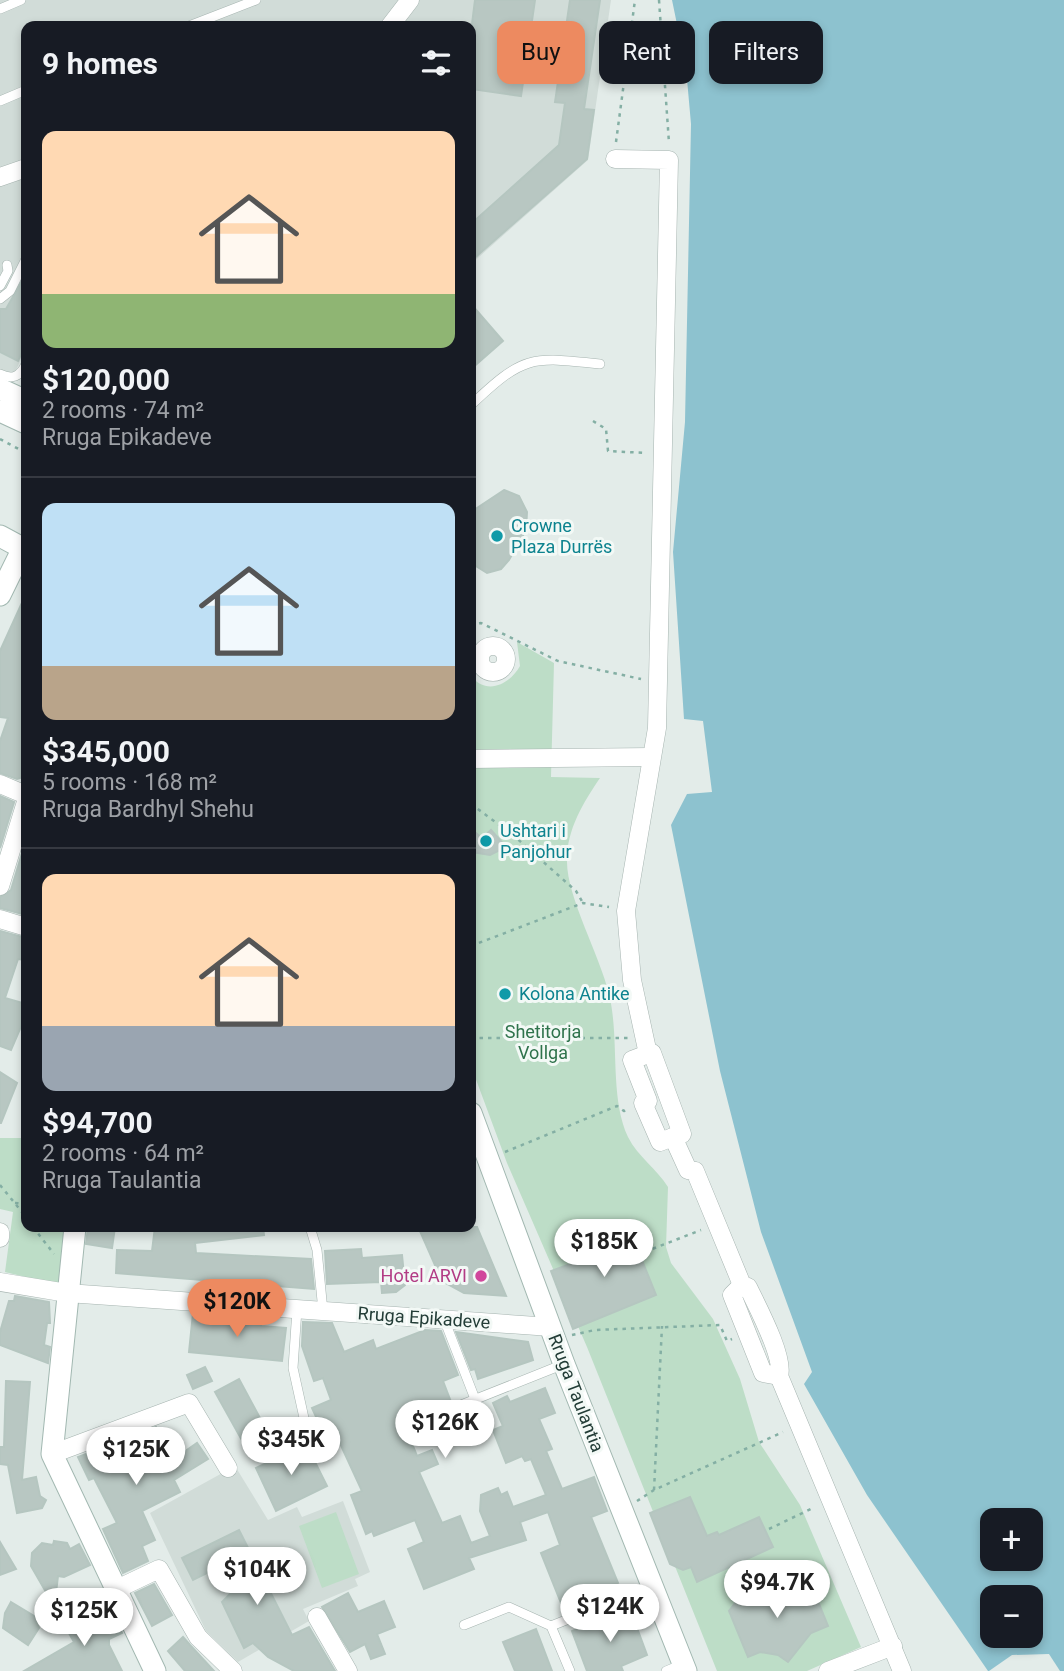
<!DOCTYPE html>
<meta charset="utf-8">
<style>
:root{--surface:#171b24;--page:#20242c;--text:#f1f3f6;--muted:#9ea1a6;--line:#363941;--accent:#ed8a60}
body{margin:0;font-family:Roboto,sans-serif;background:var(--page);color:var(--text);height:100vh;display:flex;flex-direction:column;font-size:26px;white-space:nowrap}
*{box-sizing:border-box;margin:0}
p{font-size:23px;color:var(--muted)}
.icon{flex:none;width:38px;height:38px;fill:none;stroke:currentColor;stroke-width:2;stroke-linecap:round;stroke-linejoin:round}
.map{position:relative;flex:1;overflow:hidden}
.panel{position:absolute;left:21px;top:21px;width:455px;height:1211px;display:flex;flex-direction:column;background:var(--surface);border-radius:14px;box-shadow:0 4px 10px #0003}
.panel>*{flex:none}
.hud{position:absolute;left:497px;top:21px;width:462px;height:63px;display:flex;gap:14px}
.controls{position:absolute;left:980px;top:1508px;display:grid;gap:14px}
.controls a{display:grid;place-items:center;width:63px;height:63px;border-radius:14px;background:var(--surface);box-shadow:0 4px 10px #0003;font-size:35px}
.price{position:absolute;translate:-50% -60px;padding:0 16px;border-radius:24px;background:#fff;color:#222;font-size:23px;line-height:46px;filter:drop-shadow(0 2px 4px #0008)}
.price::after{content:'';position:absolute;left:50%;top:42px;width:21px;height:16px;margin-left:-10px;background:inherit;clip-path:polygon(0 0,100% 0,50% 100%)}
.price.on{background:var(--accent);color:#111}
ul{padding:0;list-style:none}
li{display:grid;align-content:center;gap:14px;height:371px;padding:0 21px}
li+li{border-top:2px solid var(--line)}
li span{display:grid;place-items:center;height:217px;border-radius:14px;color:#555}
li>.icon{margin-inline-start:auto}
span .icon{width:126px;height:126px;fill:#fffc;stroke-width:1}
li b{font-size:30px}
h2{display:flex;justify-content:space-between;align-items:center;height:84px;padding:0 21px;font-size:30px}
.pill{padding:0 24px;border-radius:14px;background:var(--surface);box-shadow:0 4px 10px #0003;font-size:24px;line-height:63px}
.pill.on{background:var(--accent);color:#111}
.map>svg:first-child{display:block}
.built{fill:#d1dcd8}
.green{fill:#bdddc7}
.water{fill:#8dc2cf;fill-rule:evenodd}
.pier{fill:#e3ece9}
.building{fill:#b8c7c2;stroke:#b5c6c0;stroke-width:2}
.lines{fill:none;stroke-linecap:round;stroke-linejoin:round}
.lane-casing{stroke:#a6b4b0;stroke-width:10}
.street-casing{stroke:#a6b4b0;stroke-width:19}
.secondary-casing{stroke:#a2b8b1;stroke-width:23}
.path{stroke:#84afa4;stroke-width:2.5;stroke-dasharray:3.5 5;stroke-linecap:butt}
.lane{stroke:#fff;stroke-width:9}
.street{stroke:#fff;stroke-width:18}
.secondary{stroke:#fff;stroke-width:21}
.culture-dot{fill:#0f9aa8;stroke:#f3f9f6;stroke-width:2.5}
.hotel-dot{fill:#d1479c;stroke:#f3f9f6;stroke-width:2.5}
.labels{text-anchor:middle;stroke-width:6;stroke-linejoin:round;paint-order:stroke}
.culture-label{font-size:18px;fill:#0d838f;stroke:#f3f9f6;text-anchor:start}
.park-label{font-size:18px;fill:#2f734c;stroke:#f3f9f6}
.hotel-label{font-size:18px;fill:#b23c85;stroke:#f3f9f6;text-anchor:end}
.street-label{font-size:18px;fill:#233d37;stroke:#f3f9f6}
</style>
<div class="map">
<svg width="1064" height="1671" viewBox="0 0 1064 1671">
<rect width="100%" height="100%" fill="#e3ece9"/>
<g class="built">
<path d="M0,0H611L588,160L471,264V26H26V347L11,382L0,377Z"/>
<path d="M235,1466L268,1520L297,1507L302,1517L343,1501L370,1572L355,1579L358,1586L303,1609L309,1621L238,1662L206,1631L150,1513Z"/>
</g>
<g class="green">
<path d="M517,642L554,663L551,777L600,778C583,803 566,831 567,862C567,897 600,956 609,994C620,1039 609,1096 628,1137C638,1157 657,1169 668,1187L666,1247L671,1263L713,1319L740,1379L759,1442L800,1505L861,1647L807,1671H717L587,1347L507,1163L471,1066V676C487,696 510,684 520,666Z"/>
<path d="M23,1109L26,1110V1227H70L63,1286L5,1272L13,1212L0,1209V1138H24Z"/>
<path d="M336,1512L359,1574L322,1588L299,1526Z"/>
</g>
<path class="water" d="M672,0H1064V1671H988L867,1495L804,1384L812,1372L761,1232L720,1071L671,825L687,794L712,792L703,721L684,719L673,552L685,422L691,124L686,68ZM992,1521H1031V1559H992ZM992,1598H1031V1636H992Z"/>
<path class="pier" d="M1049,1654L1060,1671H989L1012,1655Z"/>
<g class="building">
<path d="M475,0H535L521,96L471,89V32Z"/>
<path d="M570,0H600L584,109L594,110L587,159L471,261V224L559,145L565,103L555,102Z"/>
<path d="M26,274V344L18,361L0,352V309H6Z"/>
<path d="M471,304L503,341L471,369Z"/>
<path d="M504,490L519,496L527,512L526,530L509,560L501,569L487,573L471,563V512Z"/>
<path d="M26,594V776L17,779L0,773V741L8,718L0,717V651Z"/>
<path d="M0,796L14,802L0,848Z"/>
<path d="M471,829L482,838L491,830L506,847L490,855L471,852Z"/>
<path d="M26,840V915L0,908V897L11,890Z"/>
<path d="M0,931L26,938V960L18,959L5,998L26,1004V1015L11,1050L0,1046Z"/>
<path d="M0,1072L17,1083L1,1123H0Z"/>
<path d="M627,1223L656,1295L573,1329L551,1271L592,1256L587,1242Z"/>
<path d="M88,1227H115L112,1248L86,1244Z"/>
<path d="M155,1227H180V1232L223,1227H263L264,1235L195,1243L196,1253L311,1259L314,1289L116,1273L117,1250L152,1251Z"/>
<path d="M431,1227H477L506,1296L464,1293L442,1281L420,1231Z"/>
<path d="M361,1249L362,1258L402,1255L405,1285L396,1292L382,1293L381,1282L327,1284L325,1251Z"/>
<path d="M15,1296L49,1302L50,1323H47L44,1345L50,1347L48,1363L0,1345V1332L9,1301H14Z"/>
<path d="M193,1313L207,1314L206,1320L248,1325V1317L262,1318L261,1326L286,1328L282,1361L189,1352Z"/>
<path d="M303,1322L332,1323L344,1352L373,1340L376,1349L425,1330L441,1331L458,1375L443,1381L451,1402L404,1424L417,1456L432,1450L438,1464L419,1472L442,1523L460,1516L471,1543L490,1536L480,1511L481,1495L498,1488L501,1495L507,1492L513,1507L546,1495L531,1459L525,1461L522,1456L506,1463L493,1430L503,1426L493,1403L507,1396L510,1402L545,1388L555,1413L539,1419L552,1449L546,1451L562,1489L594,1477L607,1511L591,1517L618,1583L561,1603L541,1553L560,1545L548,1512L520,1522L526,1540L469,1558L474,1569L424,1589L408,1549L424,1542L415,1520L374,1536L372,1531L366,1534L351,1495L362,1491L338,1439L328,1443L312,1408L331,1400L323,1378L314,1381L302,1346Z"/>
<path d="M456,1332L528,1342L533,1360L478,1379L475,1369L471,1370Z"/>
<path d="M205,1367L212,1381L193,1389L187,1375Z"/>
<path d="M239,1379L267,1431L244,1444L215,1392Z"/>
<path d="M6,1381L30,1382L22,1480L36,1477L40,1496L46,1500L42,1508L17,1513L8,1465L0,1464V1447H4Z"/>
<path d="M156,1427L174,1459L197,1443L208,1459L174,1480L180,1492L142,1511L155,1540L142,1546L148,1561L123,1573L103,1529L117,1523L94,1478L89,1480L78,1457Z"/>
<path d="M306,1444L327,1486L276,1511L256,1468Z"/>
<path d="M690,1497L707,1536L717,1532L719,1535L759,1517L773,1547L697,1582L691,1567L683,1570L670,1564L650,1513Z"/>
<path d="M239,1530L292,1635L309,1627L335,1671H294L268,1657L253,1643L244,1648L222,1602L246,1578L231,1585L221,1566L193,1580L182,1558Z"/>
<path d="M54,1541L67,1543L70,1549L79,1544L90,1565L64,1577L58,1576L56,1593L46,1592L31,1566L32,1553L42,1543L53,1545Z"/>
<path d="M0,1542L16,1569L0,1575Z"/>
<path d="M808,1577L828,1626L811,1633L788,1662L778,1655L760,1652L748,1657L729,1611L746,1589L799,1598L793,1584Z"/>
<path d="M154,1584L172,1615L152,1626L135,1593Z"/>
<path d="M348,1593L358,1612L384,1601L395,1627L377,1634L385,1654L371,1659L365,1644L350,1652L322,1607Z"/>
<path d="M11,1602L34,1616L39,1628L28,1645L3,1628L5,1613Z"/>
<path d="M630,1609L647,1655L621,1666L623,1671H587L572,1631L588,1625L589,1630L614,1621L612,1615Z"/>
<path d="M82,1610L94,1630L116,1619L122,1633L109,1639V1645L122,1671H24L74,1642L62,1621Z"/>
<path d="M536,1629L552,1671H515L503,1642Z"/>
<path d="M183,1637L190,1645L214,1671H185L168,1651Z"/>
</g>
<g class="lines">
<g class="lane-casing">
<g id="lane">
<path d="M0,9L21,0"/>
<path d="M189,26L256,0"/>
<path d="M0,101L26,90"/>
<path d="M0,286L8,271L7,265"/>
<path d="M0,299L10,291L26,259"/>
<path d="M0,374C12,380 20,377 26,364"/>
<path d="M471,405C523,356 530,356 600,364"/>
<path d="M310,1227L317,1250L323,1311"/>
<path d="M297,1309L293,1368L304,1418"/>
<path d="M444,1319L475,1399"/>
<path d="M456,1407L564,1364"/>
<path d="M464,1625L509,1607L551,1626L570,1671"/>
<path d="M551,1626L652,1586"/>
<path d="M666,1671L683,1664"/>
</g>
</g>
<g class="street-casing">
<g id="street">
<path d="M390,26L410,0"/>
<path d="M615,159L669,160L657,728L626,911L632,980L648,1054L652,1053L682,1134L673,1137L688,1170L695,1171L742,1285L748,1287C757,1306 785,1358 779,1376L902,1671"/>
<path d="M0,177L26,168"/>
<circle cx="493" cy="659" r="13"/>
<path d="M471,759L651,757"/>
<path d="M0,784L26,795"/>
<path d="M0,886L26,802"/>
<path d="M0,919L26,927"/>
<path d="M648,1054L632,1060L648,1101"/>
<path d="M643,1103L660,1142L673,1137"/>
<path d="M0,1232V1238"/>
<path d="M0,1282L67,1293L551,1327"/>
<path d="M742,1285L732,1295L763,1373L779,1376"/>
<path d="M52,1454L189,1403L228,1468"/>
<path d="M117,1589L159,1569L198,1637L233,1671"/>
<path d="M317,1617L348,1671"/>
<path d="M828,1671L893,1646"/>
</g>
</g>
<g class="secondary-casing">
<g id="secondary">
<path d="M0,389L26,401"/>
<path d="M0,411L26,423"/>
<path d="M0,536L26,550"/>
<path d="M0,595L23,548"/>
<path d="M471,1113L564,1364L686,1671"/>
<path d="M75,1227L52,1454L155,1671"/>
</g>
</g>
<g class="path">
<path d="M659,0L669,143"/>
<path d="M616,142L635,0"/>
<path d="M593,421L606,429L608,451L647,453"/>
<path d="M0,439L26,453"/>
<path d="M471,626L481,623L558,661L641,679"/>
<path d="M471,804L513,835L576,891L583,903"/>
<path d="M471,946L583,903L609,907"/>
<path d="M471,1038H628"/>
<path d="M505,1152L617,1106L624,1111L630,1109"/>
<path d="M0,1185L26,1217"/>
<path d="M15,1203L26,1204"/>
<path d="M33,1227L54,1254"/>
<path d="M629,1258L701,1230"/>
<path d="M572,1335L595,1330L720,1325L727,1341L732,1339"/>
<path d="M654,1490L662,1326"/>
<path d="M637,1501L654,1490L783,1432"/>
<path d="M769,1529L815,1507"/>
</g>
<use href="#lane" class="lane"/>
<use href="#street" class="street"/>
<use href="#secondary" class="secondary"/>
</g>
<g class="culture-dot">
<circle cx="497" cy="536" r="7"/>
<circle cx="486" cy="841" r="7"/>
<circle cx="505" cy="994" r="7"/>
</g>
<circle class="hotel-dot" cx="481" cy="1276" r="7"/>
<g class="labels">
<g class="culture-label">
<text x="511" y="532">Crowne<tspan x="511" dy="21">Plaza Durrës</tspan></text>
<text x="500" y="837">Ushtari i<tspan x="500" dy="21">Panjohur</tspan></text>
<text x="519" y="1000">Kolona Antike</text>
</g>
<g class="park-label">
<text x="543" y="1038">Shetitorja<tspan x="543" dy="21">Vollga</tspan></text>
</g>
<g class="hotel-label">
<text x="467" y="1282">Hotel ARVI</text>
</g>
<g class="street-label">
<text transform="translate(424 1318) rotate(4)" y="6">Rruga Epikadeve</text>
<text transform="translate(576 1393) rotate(69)" y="6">Rruga Taulantia</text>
</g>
</g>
</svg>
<div class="controls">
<a>+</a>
<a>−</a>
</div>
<b class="price" style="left:604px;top:1279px">$185K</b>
<b class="price on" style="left:237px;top:1339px">$120K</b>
<b class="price" style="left:445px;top:1460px">$126K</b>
<b class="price" style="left:291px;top:1477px">$345K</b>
<b class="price" style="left:136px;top:1487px">$125K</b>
<b class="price" style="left:257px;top:1607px">$104K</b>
<b class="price" style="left:777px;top:1620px">$94.7K</b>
<b class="price" style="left:610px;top:1644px">$124K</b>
<b class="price" style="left:84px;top:1648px">$125K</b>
<div class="hud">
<a class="pill on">Buy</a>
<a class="pill">Rent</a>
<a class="pill">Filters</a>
</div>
<section class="panel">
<h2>9 homes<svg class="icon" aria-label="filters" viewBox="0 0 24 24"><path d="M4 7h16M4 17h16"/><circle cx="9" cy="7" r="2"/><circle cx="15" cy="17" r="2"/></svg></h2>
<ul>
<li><span style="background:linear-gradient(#ffd9b3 75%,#8fb573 0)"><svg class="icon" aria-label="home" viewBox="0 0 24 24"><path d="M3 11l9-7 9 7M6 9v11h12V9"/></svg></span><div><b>$120,000</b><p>2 rooms · 74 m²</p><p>Rruga Epikadeve</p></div></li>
<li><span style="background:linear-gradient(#bfe0f5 75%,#b9a48a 0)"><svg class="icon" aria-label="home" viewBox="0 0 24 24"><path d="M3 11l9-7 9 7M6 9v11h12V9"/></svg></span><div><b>$345,000</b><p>5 rooms · 168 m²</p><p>Rruga Bardhyl Shehu</p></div></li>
<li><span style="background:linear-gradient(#ffd9b3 70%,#9aa5b1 0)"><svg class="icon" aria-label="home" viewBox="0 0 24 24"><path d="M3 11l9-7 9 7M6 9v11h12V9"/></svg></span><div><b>$94,700</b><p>2 rooms · 64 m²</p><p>Rruga Taulantia</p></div></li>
</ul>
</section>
</div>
